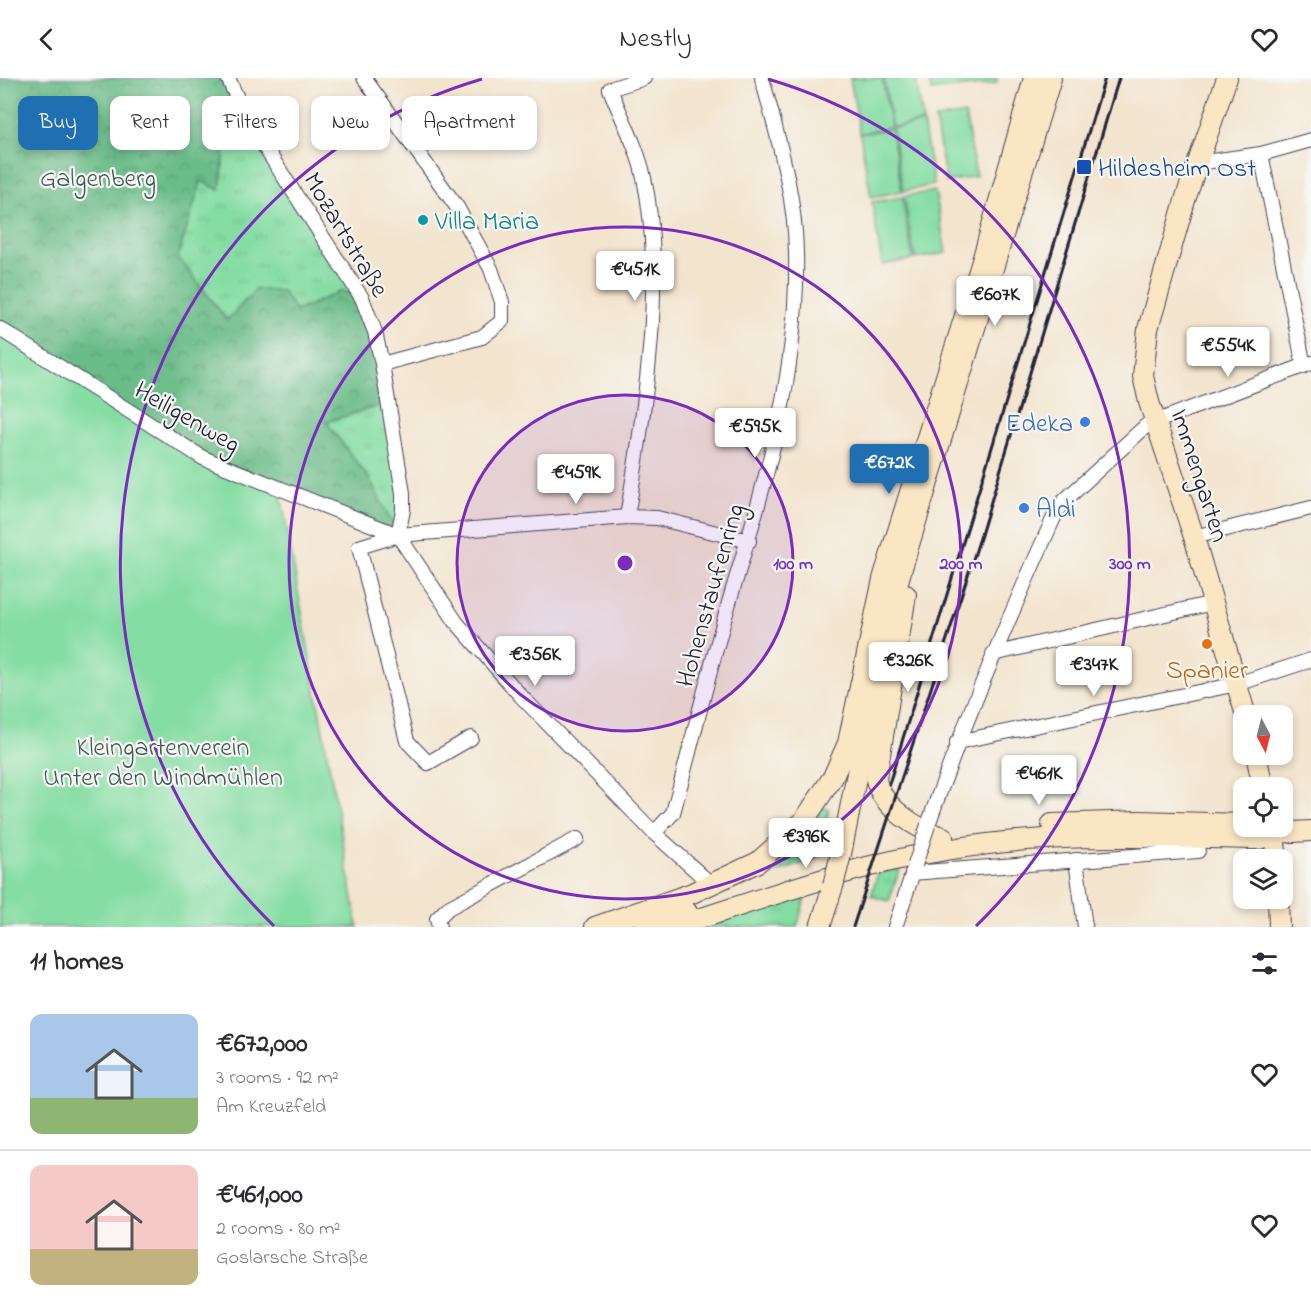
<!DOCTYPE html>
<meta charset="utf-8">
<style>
:root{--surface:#fff;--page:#f2f2f3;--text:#2b2b33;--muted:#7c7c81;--line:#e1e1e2;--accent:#1f6fb2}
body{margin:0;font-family:"Indie Flower",sans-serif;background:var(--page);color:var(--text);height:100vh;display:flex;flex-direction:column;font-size:22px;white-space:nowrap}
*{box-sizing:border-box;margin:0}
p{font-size:20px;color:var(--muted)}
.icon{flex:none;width:33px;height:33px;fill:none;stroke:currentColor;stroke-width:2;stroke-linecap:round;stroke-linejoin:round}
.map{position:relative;height:849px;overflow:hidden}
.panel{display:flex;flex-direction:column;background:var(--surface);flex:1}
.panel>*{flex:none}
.guide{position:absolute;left:18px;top:18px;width:600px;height:54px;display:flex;gap:12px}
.needle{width:39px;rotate:173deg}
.buttons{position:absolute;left:1233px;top:627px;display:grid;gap:12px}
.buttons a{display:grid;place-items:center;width:60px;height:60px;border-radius:12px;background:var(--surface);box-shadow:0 3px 9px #0003;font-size:30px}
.price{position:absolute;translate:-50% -51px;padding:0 14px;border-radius:6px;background:#fff;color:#222;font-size:20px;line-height:39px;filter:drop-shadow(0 2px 3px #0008)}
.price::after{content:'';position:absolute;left:50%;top:36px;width:18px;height:14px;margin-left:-9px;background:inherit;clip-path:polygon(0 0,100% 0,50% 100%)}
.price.active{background:var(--accent);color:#fff}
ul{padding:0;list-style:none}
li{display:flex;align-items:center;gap:18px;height:150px;padding:0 30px}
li+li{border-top:2px solid var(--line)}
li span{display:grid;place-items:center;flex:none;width:168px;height:120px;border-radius:12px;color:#555}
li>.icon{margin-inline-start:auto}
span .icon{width:72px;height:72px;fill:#fffc;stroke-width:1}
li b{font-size:26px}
h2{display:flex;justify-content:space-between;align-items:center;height:72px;padding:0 30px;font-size:26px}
.chip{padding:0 21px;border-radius:12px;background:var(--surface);box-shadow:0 3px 9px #0003;font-size:21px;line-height:54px}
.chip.active{background:var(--accent);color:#fff}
header{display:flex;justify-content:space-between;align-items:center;height:78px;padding:0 30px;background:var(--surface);font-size:27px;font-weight:600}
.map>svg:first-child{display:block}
.grass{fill:url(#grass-tufts);stroke:#53806e;stroke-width:1.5}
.forest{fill:url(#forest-crowns);stroke:#466f62;stroke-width:1.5}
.garden{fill:#84dda2;stroke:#53806e;stroke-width:1.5}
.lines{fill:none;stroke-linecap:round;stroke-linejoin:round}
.street-casing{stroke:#413f51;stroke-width:16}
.secondary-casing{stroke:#413f51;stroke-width:22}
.street{stroke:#fff;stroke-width:14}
.secondary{stroke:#fbe6c4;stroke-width:20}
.rail{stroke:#22223b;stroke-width:3}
.street-bridge-casing{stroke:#413f51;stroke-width:16;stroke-linecap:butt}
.secondary-bridge-casing{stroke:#413f51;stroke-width:22;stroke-linecap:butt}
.street-bridge{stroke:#fff;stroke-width:14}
.secondary-bridge{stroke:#fbe6c4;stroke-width:20}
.ring{fill:none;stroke:#7b2cbf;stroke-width:3}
.transit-dot{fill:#1a4fb4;stroke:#f6f6f2;stroke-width:2}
.culture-dot{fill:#0f9aa8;stroke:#f6f6f2;stroke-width:2}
.shop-dot{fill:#3f7fe0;stroke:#f6f6f2;stroke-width:2}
.food-dot{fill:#e8710a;stroke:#f6f6f2;stroke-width:2}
.labels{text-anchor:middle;stroke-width:4.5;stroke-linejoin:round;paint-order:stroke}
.transit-label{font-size:26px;fill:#164399;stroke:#f6f6f2;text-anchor:start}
.park-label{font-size:26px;fill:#3f5a5a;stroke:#f6f6f2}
.culture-label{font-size:26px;fill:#0d838f;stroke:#f6f6f2;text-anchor:start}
.street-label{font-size:26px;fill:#22223b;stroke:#f6f6f2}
.shop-label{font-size:26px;fill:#366cbe;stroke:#f6f6f2;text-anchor:end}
.food-label{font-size:26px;fill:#c56008;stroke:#f6f6f2}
.centre{fill:#7b2cbf;stroke:#f6f6f2;stroke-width:3}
.ring-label{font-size:18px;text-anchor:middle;font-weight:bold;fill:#7b2cbf;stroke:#f6f6f2;stroke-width:4.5;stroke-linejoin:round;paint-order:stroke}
</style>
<header><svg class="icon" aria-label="back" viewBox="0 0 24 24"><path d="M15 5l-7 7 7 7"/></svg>Nestly<svg class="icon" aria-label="heart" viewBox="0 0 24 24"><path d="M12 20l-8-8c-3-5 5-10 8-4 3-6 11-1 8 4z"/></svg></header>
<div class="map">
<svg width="1311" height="849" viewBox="0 0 1311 849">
<defs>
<pattern id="grass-tufts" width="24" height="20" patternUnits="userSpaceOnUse" patternTransform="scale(1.5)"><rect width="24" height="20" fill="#84dda2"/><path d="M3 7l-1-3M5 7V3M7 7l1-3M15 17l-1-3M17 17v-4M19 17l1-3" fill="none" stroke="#72bd8c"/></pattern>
<pattern id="forest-crowns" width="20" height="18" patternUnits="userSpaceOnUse" patternTransform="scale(1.5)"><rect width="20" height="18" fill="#6bbc88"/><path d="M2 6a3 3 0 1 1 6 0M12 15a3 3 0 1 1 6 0" fill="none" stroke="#589870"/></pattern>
</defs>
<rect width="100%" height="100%" fill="#f6f6f2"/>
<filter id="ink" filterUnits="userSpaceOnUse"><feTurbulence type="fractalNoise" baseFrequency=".0167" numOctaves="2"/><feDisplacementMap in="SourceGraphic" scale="12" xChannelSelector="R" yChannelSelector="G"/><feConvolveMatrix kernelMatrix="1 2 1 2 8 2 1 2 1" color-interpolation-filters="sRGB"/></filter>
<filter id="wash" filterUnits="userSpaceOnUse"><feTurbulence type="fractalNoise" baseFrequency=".008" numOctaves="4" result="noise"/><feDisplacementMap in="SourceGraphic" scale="24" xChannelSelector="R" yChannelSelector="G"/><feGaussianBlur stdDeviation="1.35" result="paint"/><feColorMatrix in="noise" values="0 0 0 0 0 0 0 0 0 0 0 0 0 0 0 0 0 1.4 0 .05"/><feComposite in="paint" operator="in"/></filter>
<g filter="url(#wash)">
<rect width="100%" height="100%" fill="#f3e4cd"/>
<g class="grass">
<path d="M231,11L362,220L342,213L296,233L227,243L177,179L201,102L219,112L224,78L222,49Z"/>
<path d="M388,325L403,415L398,457L369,401L326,344Z"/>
<path d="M823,729L829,732L817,781L712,816L753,795Z"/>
<path d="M900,790L889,823L871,818L878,795Z"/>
<path d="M806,816L797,849H708L725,839Z"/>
</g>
<path class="forest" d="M0,0H228L231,11L222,49L224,78L220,112L201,103L178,179L227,242L256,211L282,213L296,233L342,213L362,220L388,325L326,344L370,402L398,457L203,380L0,251Z"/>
<g class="garden">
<path d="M850,0H882L891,49L860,55Z"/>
<path d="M884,0H916L923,44L892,49Z"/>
<path d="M929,0H997V5L931,13Z"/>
<path d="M965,36L976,98L946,104L935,41Z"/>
<path d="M923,45L934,107L903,113L892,50Z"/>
<path d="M891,51L902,113L871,119L860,56Z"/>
<path d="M935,113L946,175L915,181L904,118Z"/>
<path d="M902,119L913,181L882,187L872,124Z"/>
<path d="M0,251L203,380L280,412L358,849H0Z"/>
</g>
</g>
<g filter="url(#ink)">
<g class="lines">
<g class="street-casing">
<g id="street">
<path d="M228,0L246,40L362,220L375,254L382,286L403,415V432L398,457"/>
<path d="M364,0L457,129L491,191L502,224V243L482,259L382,286"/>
<path d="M1261,76L1304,288"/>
<path d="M1198,85L1261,76L1311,62"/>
<path d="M0,251L203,380L398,457L627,439L657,440L749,463"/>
<path d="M627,439C644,335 666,203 644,100C638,70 621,39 610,11L644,0"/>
<path d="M1194,459L1311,430"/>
<path d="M993,576L1213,525"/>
<path d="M471,660L428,685L407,663L359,469L398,457L456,544L520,617L654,755L712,807"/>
<path d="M957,664L1237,606L1311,582"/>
<path d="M928,747C965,641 1009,539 1055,437L1064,423L1147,347L1311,285"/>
<path d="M654,755L673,735C693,660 711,585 733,511C767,399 799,293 796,174C795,115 777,57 762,0"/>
<path d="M1076,782L1085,849"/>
<path d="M912,795L1198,773"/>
<path d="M439,849L437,841L448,830L577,761"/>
<path d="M895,849L915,788"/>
</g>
</g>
<g class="secondary-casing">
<g id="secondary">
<path d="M1227,0L1186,119L1148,251L1143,298L1149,324L1194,459L1246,638"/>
<path d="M906,517L876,701C881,729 918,752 943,759"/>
<path d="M1256,676L1263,710"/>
<path d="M1052,746L1139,743L1244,746"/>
<path d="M1273,748L1277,782"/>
<path d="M841,776L886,549L901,493L1051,0"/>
<path d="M1278,820L1279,849"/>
<path d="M595,849L690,816L758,784L803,744L833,699L848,665L883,501L982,183L1034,0"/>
<path d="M644,849L687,834"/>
<path d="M674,849C763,821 853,787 946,772C1050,754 1153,759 1259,761L1274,755L1311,753"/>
<path d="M820,849L833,808"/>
</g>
</g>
<use href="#street" class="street"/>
<use href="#secondary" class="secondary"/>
<g class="rail">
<path d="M889,706L1105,0"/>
<path d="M853,849L980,460L1119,0"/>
</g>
<g class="street-bridge-casing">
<path id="street-bridge" d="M915,787L928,747"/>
</g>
<g class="secondary-bridge-casing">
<path id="secondary-bridge" d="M833,808L841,776"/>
</g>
<use href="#street-bridge" class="street-bridge"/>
<use href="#secondary-bridge" class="secondary-bridge"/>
</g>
</g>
<circle cx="625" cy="485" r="168" fill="#7b2cbf" fill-opacity=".12"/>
<g class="ring">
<circle cx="625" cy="485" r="168"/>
<circle cx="625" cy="485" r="336"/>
<path d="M274 848A505 505 0 0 1 482 1M768 1A505 505 0 0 1 976 848"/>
</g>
<rect class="transit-dot" x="1076" y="81" width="16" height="16" rx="3"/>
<circle class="culture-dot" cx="423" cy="142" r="6"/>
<g class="shop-dot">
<circle cx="1085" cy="344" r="6"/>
<circle cx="1024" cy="430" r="6"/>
</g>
<circle class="food-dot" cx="1207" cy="566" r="6"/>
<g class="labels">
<g class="transit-label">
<text x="1098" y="98">Hildesheim Ost</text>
</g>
<g class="park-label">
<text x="98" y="108">Galgenberg</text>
<text x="163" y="677">Kleingartenverein<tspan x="163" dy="30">Unter den Windmühlen</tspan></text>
</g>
<g class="culture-label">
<text x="435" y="151">Villa Maria</text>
</g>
<g class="street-label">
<text transform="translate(347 156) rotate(59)" y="9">Mozartstraße</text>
<text transform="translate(188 338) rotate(30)" y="9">Heiligenweg</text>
<text transform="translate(1201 397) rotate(72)" y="9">Immengarten</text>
<text transform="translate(709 517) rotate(-74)" y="9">Hohenstaufenring</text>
</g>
<g class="shop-label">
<text x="1073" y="353">Edeka</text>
<text x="1036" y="439" text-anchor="start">Aldi</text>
</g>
<g class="food-label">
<text x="1207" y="600">Spanier</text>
</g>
</g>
<circle cx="625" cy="485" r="9" class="centre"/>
<g class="ring-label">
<text x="793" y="491">100 m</text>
<text x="961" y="491">200 m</text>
<text x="1130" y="491">300 m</text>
</g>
</svg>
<div class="buttons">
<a><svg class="needle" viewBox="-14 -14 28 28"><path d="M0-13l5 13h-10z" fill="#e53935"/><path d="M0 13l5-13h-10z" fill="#7c7c81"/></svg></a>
<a><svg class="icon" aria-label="locate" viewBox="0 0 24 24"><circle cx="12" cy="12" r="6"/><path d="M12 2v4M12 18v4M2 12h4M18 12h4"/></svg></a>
<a><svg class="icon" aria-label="layers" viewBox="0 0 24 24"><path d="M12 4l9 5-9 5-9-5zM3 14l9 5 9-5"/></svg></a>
</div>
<b class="price" style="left:635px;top:224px">€451K</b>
<b class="price" style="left:995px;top:249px">€607K</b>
<b class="price" style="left:1228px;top:300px">€554K</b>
<b class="price" style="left:755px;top:381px">€595K</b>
<b class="price active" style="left:889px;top:417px">€672K</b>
<b class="price" style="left:576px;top:427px">€459K</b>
<b class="price" style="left:535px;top:609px">€356K</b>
<b class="price" style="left:908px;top:615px">€326K</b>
<b class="price" style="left:1094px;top:619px">€347K</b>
<b class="price" style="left:1039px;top:728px">€461K</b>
<b class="price" style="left:806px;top:791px">€396K</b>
<div class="guide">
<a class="chip active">Buy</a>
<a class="chip">Rent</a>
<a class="chip">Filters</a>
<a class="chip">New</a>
<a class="chip">Apartment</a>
</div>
</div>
<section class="panel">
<h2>11 homes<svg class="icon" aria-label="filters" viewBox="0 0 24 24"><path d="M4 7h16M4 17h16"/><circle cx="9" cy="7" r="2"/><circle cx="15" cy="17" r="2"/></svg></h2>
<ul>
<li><span style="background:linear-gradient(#a9c7e8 70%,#8fb573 0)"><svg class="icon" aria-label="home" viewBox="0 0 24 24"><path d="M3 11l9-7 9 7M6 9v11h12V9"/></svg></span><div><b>€672,000</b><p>3 rooms · 92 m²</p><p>Am Kreuzfeld</p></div><svg class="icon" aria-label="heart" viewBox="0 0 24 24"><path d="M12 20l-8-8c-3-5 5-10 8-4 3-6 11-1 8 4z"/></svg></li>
<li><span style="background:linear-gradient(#f6c9c9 70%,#c2b280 0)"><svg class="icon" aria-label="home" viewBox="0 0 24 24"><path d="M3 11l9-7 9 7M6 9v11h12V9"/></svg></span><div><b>€461,000</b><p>2 rooms · 80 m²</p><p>Goslarsche Straße</p></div><svg class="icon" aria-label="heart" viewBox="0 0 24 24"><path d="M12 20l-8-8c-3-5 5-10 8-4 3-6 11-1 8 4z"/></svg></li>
</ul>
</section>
